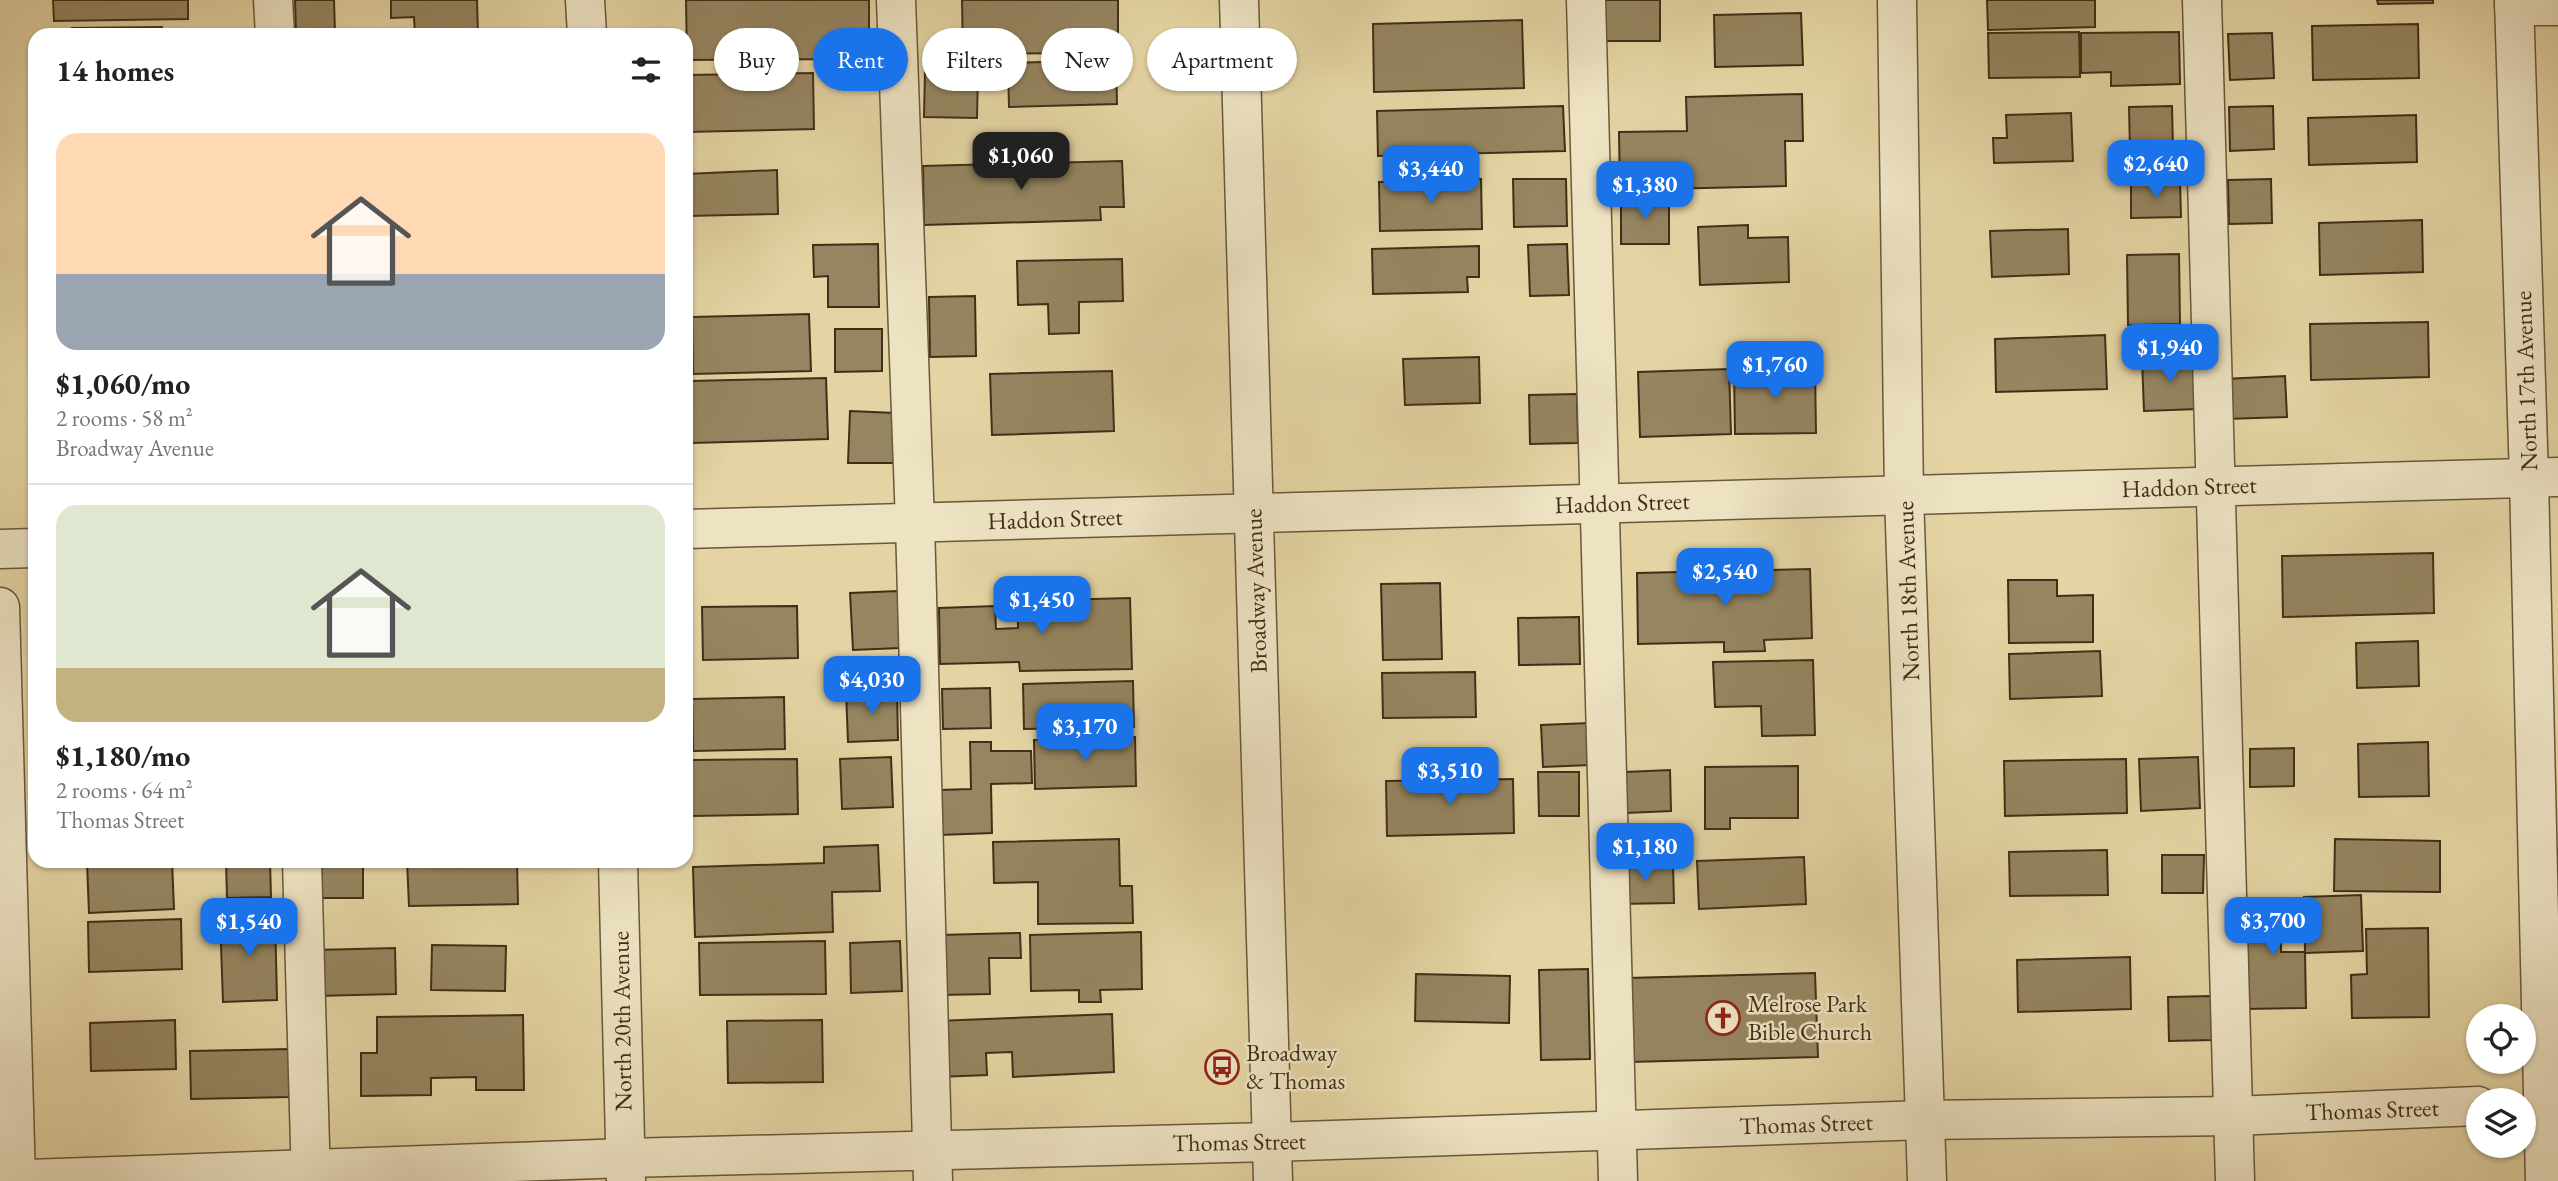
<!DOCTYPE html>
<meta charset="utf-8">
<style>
:root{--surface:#fff;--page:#f6f6f6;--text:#222;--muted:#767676;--line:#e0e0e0;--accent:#1a73e8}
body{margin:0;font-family:"EB Garamond",serif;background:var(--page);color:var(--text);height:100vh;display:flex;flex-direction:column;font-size:26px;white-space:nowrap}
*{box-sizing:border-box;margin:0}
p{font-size:23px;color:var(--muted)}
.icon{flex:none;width:38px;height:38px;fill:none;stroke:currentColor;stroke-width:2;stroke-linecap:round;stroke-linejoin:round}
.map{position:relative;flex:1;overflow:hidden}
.details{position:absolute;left:28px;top:28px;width:665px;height:840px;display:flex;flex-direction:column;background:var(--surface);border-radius:21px;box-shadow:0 2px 5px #0004}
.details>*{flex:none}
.banner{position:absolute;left:714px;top:28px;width:665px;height:63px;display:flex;gap:14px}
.tools{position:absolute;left:2466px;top:1004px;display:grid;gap:14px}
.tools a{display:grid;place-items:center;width:70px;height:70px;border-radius:50%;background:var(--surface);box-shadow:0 2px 5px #0004;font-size:35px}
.price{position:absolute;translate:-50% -60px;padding:0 16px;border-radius:14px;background:var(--accent);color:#fff;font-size:23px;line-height:46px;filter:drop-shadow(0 2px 4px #0008)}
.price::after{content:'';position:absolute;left:50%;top:42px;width:21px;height:16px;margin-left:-10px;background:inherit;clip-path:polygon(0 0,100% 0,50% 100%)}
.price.active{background:#222;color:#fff}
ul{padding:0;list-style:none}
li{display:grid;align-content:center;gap:14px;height:371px;padding:0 28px}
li+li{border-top:2px solid var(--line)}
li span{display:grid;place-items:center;height:217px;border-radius:21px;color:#555}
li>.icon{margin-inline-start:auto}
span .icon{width:126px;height:126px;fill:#fffc;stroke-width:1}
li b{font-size:30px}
h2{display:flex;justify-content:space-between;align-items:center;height:84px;padding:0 28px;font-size:30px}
.tag{padding:0 24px;border-radius:32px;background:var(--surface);box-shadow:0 2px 5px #0004;font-size:24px;line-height:63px}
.tag.active{background:var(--accent);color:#fff}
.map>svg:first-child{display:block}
.building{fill:#958560;stroke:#402f18;stroke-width:2}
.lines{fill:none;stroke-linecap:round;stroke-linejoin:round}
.minor-casing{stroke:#69583b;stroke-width:41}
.minor{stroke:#ede3c3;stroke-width:38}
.labels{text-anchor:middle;stroke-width:5;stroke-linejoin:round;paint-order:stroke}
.street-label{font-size:24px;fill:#402f18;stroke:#ede3c3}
.poi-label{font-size:24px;fill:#402f18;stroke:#ede3c3;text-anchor:start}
</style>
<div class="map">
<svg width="2558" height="1181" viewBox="0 0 2558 1181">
<rect width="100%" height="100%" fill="#e4d4a3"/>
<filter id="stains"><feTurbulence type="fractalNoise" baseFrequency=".00286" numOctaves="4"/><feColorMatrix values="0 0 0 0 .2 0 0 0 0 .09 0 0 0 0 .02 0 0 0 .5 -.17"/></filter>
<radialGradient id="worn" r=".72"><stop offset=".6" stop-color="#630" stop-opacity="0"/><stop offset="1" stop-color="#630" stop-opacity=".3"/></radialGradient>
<g class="building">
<path d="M53,0H188V19L54,21Z"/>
<path d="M295,0H334L335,32L296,33Z"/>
<path d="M391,0H477L478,35H415L414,17L391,18Z"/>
<path d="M686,0H869V59L687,60Z"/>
<path d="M962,0H1118V41H1091V53L963,54Z"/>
<rect x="1597" y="0" width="63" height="41"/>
<path d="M1987,0H2095V27L1988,30Z"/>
<path d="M2377,0H2433V3L2378,4Z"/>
<path d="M1801,13L1803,65L1715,67L1714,15Z"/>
<path d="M1522,20L1524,88L1374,92L1373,24Z"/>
<path d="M2418,24L2419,78L2313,80L2312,26Z"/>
<path d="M162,27L163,35H72V28Z"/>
<path d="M2079,32L2080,77L1989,78L1988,33Z"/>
<path d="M2179,32L2180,84L2111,86V72L2081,73V33Z"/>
<path d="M2272,33L2274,78L2230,80L2228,34Z"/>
<path d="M1116,60L1117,104L1009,107L1008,63Z"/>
<path d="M925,70L978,71L977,118L924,117Z"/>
<path d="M813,73L814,129L687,132L686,75Z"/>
<path d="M1802,94L1803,141H1785L1786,186L1620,190L1619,132L1687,131L1686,97Z"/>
<path d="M1563,106L1565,151L1378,156L1377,111Z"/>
<path d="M2172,106L2173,149L2130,151L2129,107Z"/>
<path d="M2273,106L2274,149L2230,151L2229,107Z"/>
<path d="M2071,113L2073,161L1994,163L1993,138H2007L2006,115Z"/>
<path d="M2416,115L2417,162L2309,165L2308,118Z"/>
<path d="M1122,161L1124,207H1100L1101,220L924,225L923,166Z"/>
<path d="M777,170L778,214L688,216L686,174Z"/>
<path d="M1481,179L1482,229L1380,231L1379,182Z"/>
<path d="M1513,179H1566L1567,226L1514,227Z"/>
<path d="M2271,179L2272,223L2229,224L2228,180Z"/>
<path d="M2180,182L2181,217L2131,218V183Z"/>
<rect x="1621" y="198" width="48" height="46"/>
<path d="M2422,220L2423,272L2320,275L2319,223Z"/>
<path d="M1748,225V238L1788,237L1789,282L1700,285L1698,227Z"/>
<path d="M2068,229L2069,274L1992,277L1990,231Z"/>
<path d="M878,244L879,307H828V276L814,277L813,245Z"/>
<path d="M1567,244L1569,295L1530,296L1528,245Z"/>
<path d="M1479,246V277H1467L1468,292L1373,294L1372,249Z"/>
<path d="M2179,254L2180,324L2128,325L2127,255Z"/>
<path d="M1122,259L1123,301L1079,302V333L1049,334L1048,304L1018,305L1017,261Z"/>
<path d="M975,296L976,356L930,357L929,297Z"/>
<path d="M809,314L811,371L693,374L692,317Z"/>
<path d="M2428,322L2429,377L2311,380L2310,324Z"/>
<path d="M835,329H882V371L835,372Z"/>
<path d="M2105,335L2107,389L1996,392L1995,339Z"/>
<path d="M1479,357L1480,403L1405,405L1403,359Z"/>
<path d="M2196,357L2198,409L2144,411L2142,359Z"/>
<path d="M1815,367L1816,433L1735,434L1734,369Z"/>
<path d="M1729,369L1731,434L1640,437L1638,372Z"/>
<path d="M1112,371L1114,431L992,435L990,374Z"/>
<path d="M2285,376L2287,417L2226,419L2224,379Z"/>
<path d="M826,378L828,439L692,443L690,381Z"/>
<path d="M1577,394L1578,443L1530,444L1529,395Z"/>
<path d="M850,411L895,413L894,463H848Z"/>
<path d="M2433,553L2434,613L2283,617L2282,556Z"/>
<path d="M1810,569L1812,638L1764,640L1765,651L1724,652V642L1638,644L1637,573Z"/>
<path d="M2008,580H2057V596L2093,595V642L2009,643Z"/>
<path d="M1440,583L1442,659L1383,660L1381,584Z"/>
<path d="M898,591L900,648L853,650L850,593Z"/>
<path d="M1130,598L1132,669L1020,671L1019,662L940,664L939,608L995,606L996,629L1018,628V601Z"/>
<path d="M797,606L798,658L703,660L702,607Z"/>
<path d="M1579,617L1580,664L1519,665L1518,618Z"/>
<path d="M2418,641L2419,686L2357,688L2356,643Z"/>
<path d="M2100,651L2102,696L2010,699L2009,654Z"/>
<path d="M1813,660L1815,735L1762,736L1761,706L1715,707L1713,662Z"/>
<path d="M1475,672L1476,717L1383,718L1382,673Z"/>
<path d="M1133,681L1134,727L1024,729L1023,684Z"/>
<path d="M990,688L991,728L943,729L942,689Z"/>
<path d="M897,690L898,740L848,742L846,692Z"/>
<path d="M784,697L785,749L693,751L692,699Z"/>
<path d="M1589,723L1590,765L1543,767L1541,725Z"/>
<path d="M1135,737L1136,786L1035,789L1034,740Z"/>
<path d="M970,742H991V751H1031L1032,783L991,784L992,833L940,835L939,790L971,789Z"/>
<path d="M2428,742L2429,796L2359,797L2358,744Z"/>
<path d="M2294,748V786L2250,787V749Z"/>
<path d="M891,757L893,807L842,809L840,759Z"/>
<path d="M2198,757L2200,808L2141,811L2139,759Z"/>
<path d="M797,759L798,814L692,816L691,760Z"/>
<path d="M2126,759L2127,813L2005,816L2004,761Z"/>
<path d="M1798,766V818H1730V829H1705V767Z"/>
<path d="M1670,770L1671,811L1626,813L1625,772Z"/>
<path d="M1538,772H1579V816H1539Z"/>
<path d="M1513,779L1514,833L1387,836L1386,781Z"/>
<path d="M1119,839L1120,886H1132L1133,923L1038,924V882L994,883L993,842Z"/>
<path d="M2335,839L2440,841V892L2334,891Z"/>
<path d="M878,845L880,891L832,892L833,932L695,937L693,867L824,863V847Z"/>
<path d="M2107,850L2108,895L2010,896L2009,852Z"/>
<path d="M2162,855H2204L2203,893H2162Z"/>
<path d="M1804,857L1806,904L1699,909L1697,861Z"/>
<path d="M172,861L174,909L89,913L87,863Z"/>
<path d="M226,861H270L271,897L227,898Z"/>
<rect x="322" y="861" width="41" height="37"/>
<path d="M407,861H517L518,904L409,906Z"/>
<path d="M1617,863H1673L1674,903L1618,904Z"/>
<path d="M2361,895L2363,951L2305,953L2304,897Z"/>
<path d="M2298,898V932H2281V952H2305L2306,1008L2245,1009L2243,925H2252L2251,899Z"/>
<path d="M275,915L277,1000L223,1002L220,917Z"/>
<path d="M181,919L182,969L89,972L88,922Z"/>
<path d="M2428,928L2429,1017L2352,1018L2351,975L2367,974L2366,929Z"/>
<path d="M1141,932L1142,989L1100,990L1101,1002H1079V990L1031,991L1030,935Z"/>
<path d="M1020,933L1021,958H989L990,994L940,995L938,935Z"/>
<path d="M825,941L826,994L700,995L699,943Z"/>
<path d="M900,941L902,991L851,993L850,943Z"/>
<path d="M432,945L506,946L505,991L431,990Z"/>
<path d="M395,948L396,994L315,996L314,950Z"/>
<path d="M2130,957L2131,1009L2018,1012L2017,960Z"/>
<path d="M1588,969L1590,1059L1541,1060L1539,970Z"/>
<path d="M1815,973L1818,1057L1630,1062L1627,978Z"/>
<path d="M1416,974L1510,976L1509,1023L1415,1021Z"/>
<path d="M2211,996L2213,1040L2169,1041L2168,997Z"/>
<path d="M1112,1014L1114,1072L1013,1077L1012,1052L986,1053L987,1075L939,1077L937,1021Z"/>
<path d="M523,1015L524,1090H476V1077L431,1078V1095L361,1096V1053H377V1017Z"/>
<path d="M175,1020L176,1069L91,1071L90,1023Z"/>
<path d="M822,1020L823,1082L728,1083L727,1021Z"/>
<path d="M289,1049L290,1097L191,1099L190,1051Z"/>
</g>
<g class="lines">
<g class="minor-casing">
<g id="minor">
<path d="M273,0L275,35"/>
<path d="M585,0L587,35"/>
<path d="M896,0L915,523L933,1181"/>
<path d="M1239,0L1273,1181"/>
<path d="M1586,0L1618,1181"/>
<path d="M1897,0L1904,495L1927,1181"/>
<path d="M2202,0L2235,1181"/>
<path d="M2514,0L2529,478L2545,1181"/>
<path d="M2514,6H2558"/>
<path d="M686,529L2558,477"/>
<path d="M0,549L35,548"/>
<path d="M0,607L16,1181"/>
<path d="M302,861L311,1181"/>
<path d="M618,861L626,1181"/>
<path d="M0,1180L626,1158L1272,1142L1925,1120L2233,1116L2478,1106"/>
</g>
</g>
<use href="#minor" class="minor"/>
</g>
<defs>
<g id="church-ring" transform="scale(1.75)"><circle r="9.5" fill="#ede3c3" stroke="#8f2418" stroke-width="1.5"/><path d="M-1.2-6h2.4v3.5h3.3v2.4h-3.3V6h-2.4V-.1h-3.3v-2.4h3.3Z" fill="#8f2418"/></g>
<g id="bus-ring" transform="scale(1.75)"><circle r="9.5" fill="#ede3c3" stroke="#8f2418" stroke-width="1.5"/><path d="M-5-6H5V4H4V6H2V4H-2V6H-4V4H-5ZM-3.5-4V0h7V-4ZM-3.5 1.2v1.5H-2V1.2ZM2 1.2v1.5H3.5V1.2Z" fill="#8f2418"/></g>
</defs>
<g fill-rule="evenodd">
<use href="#church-ring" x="1723" y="1018"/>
<use href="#bus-ring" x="1222" y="1067"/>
</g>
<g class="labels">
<g class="street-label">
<text transform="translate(2526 381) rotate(-92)" y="8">North 17th Avenue</text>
<text transform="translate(2189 487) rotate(-2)" y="8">Haddon Street</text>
<text transform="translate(1622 503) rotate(-2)" y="8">Haddon Street</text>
<text transform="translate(1055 519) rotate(-2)" y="8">Haddon Street</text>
<text transform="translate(1256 591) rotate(-92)" y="8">Broadway Avenue</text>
<text transform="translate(1908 591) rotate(-92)" y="8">North 18th Avenue</text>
<text transform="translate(622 1021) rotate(-91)" y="8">North 20th Avenue</text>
<text transform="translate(2372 1110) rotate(-2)" y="8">Thomas Street</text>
<text transform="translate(1806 1124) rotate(-2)" y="8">Thomas Street</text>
<text transform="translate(1239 1142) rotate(-1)" y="8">Thomas Street</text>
</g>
<g class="poi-label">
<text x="1748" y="1012">Melrose Park<tspan x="1748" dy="28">Bible Church</tspan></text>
<text x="1246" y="1061">Broadway<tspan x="1246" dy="28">&amp; Thomas</tspan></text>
</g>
</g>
<rect width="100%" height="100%" filter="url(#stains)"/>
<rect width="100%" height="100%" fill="url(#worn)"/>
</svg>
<div class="tools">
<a><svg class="icon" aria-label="locate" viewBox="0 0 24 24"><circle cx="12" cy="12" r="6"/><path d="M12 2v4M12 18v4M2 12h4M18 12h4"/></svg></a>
<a><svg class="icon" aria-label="layers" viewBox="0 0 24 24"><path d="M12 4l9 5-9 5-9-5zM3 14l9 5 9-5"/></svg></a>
</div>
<b class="price active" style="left:1021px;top:192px">$1,060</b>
<b class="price" style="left:2156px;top:200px">$2,640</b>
<b class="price" style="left:1431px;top:205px">$3,440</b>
<b class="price" style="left:1645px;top:221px">$1,380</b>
<b class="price" style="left:2170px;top:384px">$1,940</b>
<b class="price" style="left:1775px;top:401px">$1,760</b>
<b class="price" style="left:1725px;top:608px">$2,540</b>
<b class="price" style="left:1042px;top:636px">$1,450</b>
<b class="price" style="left:872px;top:716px">$4,030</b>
<b class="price" style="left:1085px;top:763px">$3,170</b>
<b class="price" style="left:1450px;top:807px">$3,510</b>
<b class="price" style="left:1645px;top:883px">$1,180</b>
<b class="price" style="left:2273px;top:957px">$3,700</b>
<b class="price" style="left:249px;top:958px">$1,540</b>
<div class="banner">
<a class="tag">Buy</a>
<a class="tag active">Rent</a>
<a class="tag">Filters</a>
<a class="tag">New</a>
<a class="tag">Apartment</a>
</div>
<section class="details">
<h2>14 homes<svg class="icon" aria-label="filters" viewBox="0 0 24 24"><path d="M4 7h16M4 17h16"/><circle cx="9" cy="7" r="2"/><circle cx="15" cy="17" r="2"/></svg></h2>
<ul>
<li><span style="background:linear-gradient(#ffd9b3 65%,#9aa5b1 0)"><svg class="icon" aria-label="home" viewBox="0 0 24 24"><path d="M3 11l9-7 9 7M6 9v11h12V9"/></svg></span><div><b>$1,060/mo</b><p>2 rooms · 58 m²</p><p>Broadway Avenue</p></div></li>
<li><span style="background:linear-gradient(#dfe7d0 75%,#c2b280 0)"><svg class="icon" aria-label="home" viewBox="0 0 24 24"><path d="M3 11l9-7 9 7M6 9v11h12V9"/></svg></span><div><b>$1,180/mo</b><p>2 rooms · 64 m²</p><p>Thomas Street</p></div></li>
</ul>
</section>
</div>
